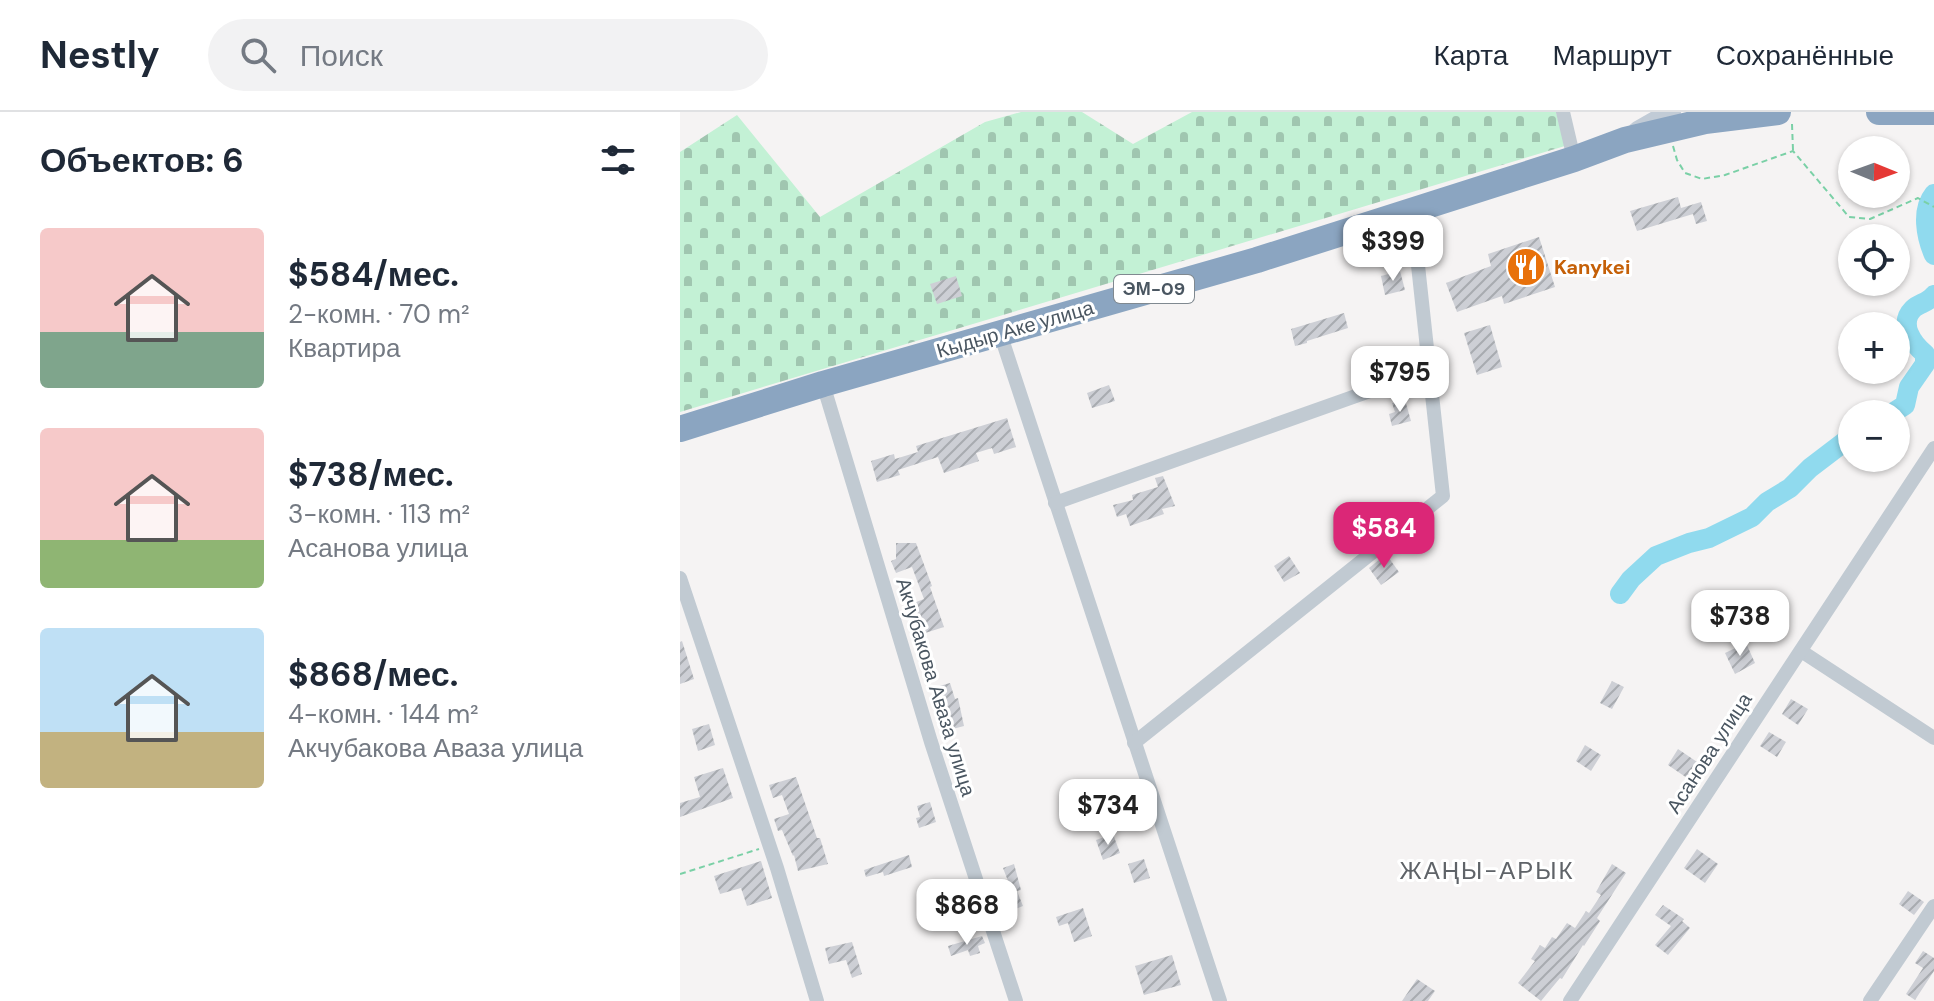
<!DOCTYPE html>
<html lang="ru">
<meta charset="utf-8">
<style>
:root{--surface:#fff;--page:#f2f2f3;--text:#1f2937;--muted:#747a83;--line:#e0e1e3;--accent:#db2777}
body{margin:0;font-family:"DM Sans",sans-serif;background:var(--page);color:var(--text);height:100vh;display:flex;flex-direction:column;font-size:30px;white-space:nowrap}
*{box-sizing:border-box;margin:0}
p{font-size:26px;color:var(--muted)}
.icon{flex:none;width:44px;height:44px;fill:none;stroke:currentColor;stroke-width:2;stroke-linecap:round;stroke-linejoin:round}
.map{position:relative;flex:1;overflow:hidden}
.panel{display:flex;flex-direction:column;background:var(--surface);width:680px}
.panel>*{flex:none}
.needle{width:52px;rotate:91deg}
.fabs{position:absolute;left:1158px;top:24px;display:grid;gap:16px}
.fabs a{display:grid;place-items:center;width:72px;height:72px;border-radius:50%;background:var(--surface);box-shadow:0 2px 6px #0004;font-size:40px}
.price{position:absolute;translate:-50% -68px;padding:0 18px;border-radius:16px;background:#fff;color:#222;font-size:26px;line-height:52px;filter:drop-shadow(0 2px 4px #0008)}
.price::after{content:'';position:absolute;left:50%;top:48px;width:24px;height:18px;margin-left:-12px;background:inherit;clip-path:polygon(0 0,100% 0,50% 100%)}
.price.on{background:var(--accent);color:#fff}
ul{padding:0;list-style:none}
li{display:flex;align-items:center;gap:24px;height:200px;padding:0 40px}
li span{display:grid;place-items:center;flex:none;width:224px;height:160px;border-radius:8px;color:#555}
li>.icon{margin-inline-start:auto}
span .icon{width:96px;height:96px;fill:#fffc;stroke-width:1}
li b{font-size:34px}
h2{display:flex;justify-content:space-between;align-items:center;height:96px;padding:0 40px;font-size:34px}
header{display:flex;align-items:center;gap:48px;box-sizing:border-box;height:112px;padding:0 40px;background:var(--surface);border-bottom:2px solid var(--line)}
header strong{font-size:38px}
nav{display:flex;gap:44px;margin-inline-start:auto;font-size:28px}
.search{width:560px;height:72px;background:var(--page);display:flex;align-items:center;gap:20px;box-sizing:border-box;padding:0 28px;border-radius:44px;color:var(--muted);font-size:30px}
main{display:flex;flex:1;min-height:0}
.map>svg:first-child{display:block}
.cemetery{fill:url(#cemetery-stones)}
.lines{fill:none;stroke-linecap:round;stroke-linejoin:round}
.river{stroke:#90daee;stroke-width:20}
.building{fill:url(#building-hatch)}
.path{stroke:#7ad0a6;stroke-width:2;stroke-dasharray:6 4;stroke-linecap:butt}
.street{stroke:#c1cad2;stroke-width:14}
.secondary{stroke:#c1cbd6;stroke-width:20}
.highway{stroke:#8ba5c1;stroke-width:26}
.labels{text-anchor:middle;stroke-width:6;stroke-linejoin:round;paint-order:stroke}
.shield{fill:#fff;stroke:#808990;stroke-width:2}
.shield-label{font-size:18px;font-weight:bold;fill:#4a5661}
.food-label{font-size:20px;font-weight:bold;fill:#c56008;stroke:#fff;text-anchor:start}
.street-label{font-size:20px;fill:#4a5661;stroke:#fff}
.quarter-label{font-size:24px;letter-spacing:2px;fill:#5f6368;stroke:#fff}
</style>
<header>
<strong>Nestly</strong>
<div class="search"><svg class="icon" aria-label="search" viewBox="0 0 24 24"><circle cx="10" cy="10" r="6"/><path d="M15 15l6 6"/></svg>Поиск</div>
<nav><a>Карта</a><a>Маршрут</a><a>Сохранённые</a></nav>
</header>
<main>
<section class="panel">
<h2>Объектов: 6<svg class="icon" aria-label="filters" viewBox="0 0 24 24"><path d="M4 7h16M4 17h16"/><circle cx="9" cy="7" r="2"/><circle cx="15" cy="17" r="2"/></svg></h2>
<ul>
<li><span style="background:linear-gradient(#f6c9c9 65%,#7fa58c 0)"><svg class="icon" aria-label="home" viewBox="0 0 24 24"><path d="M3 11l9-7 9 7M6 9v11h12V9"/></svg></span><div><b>$584/мес.</b><p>2-комн. · 70 m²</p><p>Квартира</p></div></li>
<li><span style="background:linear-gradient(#f6c9c9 70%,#8fb573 0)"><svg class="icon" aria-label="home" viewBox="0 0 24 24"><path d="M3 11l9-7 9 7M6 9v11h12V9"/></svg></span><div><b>$738/мес.</b><p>3-комн. · 113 m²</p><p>Асанова улица</p></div></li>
<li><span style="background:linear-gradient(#bfe0f5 65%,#c2b280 0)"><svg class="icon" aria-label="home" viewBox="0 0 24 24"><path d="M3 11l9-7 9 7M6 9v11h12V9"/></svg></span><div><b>$868/мес.</b><p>4-комн. · 144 m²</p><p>Акчубакова Аваза улица</p></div></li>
</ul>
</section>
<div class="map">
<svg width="1254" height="889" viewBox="0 0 1254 889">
<defs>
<pattern id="cemetery-stones" width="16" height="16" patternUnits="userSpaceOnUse" patternTransform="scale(2)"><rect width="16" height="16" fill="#c3f1d5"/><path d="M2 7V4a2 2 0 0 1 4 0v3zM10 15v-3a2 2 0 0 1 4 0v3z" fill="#a0c6b0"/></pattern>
<pattern id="building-hatch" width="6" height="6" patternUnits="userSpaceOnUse" patternTransform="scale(2)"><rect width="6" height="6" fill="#cdcfd5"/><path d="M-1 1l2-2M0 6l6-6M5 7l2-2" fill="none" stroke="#a8abb0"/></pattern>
</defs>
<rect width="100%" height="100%" fill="#f5f3f3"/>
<path class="cemetery" d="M341,0H402L453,32L512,0H876L885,34L0,300V40L57,3L140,105L305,10Z"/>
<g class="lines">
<g class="river">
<path d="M1254,82C1241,98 1246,125 1254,143"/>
<path d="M1211,302L1225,293L1229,275L1245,252V242C1233,232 1218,212 1233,197C1239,191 1248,191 1254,183"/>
<path d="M940,482L951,467L976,444L1009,431L1029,426L1072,405L1087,390L1110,376L1130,356L1172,324"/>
</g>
</g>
<g class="building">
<path d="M998,85L1001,96L1021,90L1027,109L1016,112L1013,102L957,119L950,99Z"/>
<path d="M859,125L875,175L824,192L822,184L777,200L766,171L811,154L808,142Z"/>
<path d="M720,159L725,178L705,183L701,164Z"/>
<path d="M276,164L282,184L257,192L250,172Z"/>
<path d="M664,201L668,216L627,229V231L615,234L611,217Z"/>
<path d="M810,213L822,255L797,263L784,221Z"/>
<path d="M429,273L435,289L412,296L407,281Z"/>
<path d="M725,288L731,309L712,314L709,302L715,300L712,291Z"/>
<path d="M327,306L336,335L314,342L312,336L296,341L299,349L264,361L258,345L218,358L220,363L197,370L191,349L214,342L215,347L238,340L236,334Z"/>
<path d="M483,364L495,394L482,397L484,402L450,414L446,402L437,405L433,393L453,388L452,383L478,375L475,366Z"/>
<path d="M216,431H236L252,474L250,475L264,515L239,523L233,508L236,507L231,492L244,487L232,455L216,461L211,449L216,447Z"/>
<path d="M706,442L719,460L701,473L689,456Z"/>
<path d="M609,444L620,461L604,470L594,454Z"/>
<path d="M2,529L14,567L0,572V530Z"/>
<path d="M1066,531L1075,551L1055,562L1045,541Z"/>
<path d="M932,569L944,575L932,597L920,591Z"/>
<path d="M270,571L275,587L278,586L284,614L269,618L256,575Z"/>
<path d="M1111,587L1128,597L1118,613L1102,602Z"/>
<path d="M29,612L35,633L18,639L12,617Z"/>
<path d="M1089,620L1106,630L1097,645L1080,634Z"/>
<path d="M905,633L921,643L911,659L896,649Z"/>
<path d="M998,637L1020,652L1010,668L988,653Z"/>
<path d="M43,656L53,686L0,705V691L20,685L14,665Z"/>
<path d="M116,665L137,726H140L148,752L118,759L114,743L113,744L102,718L98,719L94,707L109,702L102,683L93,686L89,673Z"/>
<path d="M443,677L448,697L428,703L423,683Z"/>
<path d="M250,690L256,710L239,716L236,706L240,705L237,694Z"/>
<path d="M433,722L440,741L423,748L416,728Z"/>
<path d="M1017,737L1038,752L1025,771L1004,756Z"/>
<path d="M229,743L232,755L204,764L203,760L186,765L184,758Z"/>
<path d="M464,747L470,766L454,771L448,752Z"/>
<path d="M81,749L92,786L67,794L61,776L40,782L34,764Z"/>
<path d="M334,752L341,778L337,779L343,794L335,797L333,791L326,794L322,785L318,786L313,774L328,769L323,756Z"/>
<path d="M932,752L946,761L917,806L920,809L904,834L903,833L882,867L880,866L861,889L838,871L855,849L851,847L860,833L865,836L872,825L876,827L887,811L895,816L906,799L909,801L921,783L916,780Z"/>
<path d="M275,767L281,784L263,790L257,773Z"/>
<path d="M1228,779L1244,790L1234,803L1219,792Z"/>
<path d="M983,793L1004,807L1002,809L1010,816L988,843L975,833L991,814L975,803Z"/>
<path d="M403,796L412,824L394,830L388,811L379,814L376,805Z"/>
<path d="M302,824L305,831L298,834L300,841L290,844L288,838L271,844L268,834Z"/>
<path d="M172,830L182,862L172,866L166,848L149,852L145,836Z"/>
<path d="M1243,839L1254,846V859L1235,888L1226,882L1243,856L1235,851Z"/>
<path d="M492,843L501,873L464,883L455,854Z"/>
<path d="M737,867L755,879L748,889H722Z"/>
</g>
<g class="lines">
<g class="path">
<path d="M1112,12L1113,38"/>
<path d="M993,34L997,48L1005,61L1022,67L1045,63L1113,39L1169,105L1190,107L1238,86L1254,95"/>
<path d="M0,762L79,737"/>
</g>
<g class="street">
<path d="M883,0L894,47"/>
<path d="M320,221L540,889"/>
<path d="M143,272L251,630L336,889"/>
<path d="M375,391L749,258"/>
<path d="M0,466L97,756L137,889"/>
<path d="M1121,539L1254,626"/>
<path d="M454,631L763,384L732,98"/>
<path d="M890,889L1254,336"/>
<path d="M1190,889L1254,794"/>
</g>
<path class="secondary" d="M958,19L991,0"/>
<g class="highway">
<path d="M1199,0H1254"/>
<path d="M0,317L143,272L577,148L894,47L945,28L1025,9L1098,0"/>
</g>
</g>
<defs>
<g id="restaurant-disc" transform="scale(2)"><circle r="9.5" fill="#e8710a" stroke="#fff"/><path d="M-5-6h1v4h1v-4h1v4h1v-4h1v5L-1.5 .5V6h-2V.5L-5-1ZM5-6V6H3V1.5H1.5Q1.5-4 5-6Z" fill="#fff"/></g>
</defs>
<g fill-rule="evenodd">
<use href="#restaurant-disc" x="846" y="155"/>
</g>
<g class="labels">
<rect class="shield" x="434" y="163" width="80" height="28" rx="6"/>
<g class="shield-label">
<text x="474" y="183">ЭМ-09</text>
</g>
<g class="food-label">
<text x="874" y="162">Kanykei</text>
</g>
<g class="street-label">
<text transform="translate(335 217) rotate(-16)" y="7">Кыдыр Аке улица</text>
<text transform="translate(256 575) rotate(73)" y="7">Акчубакова Аваза улица</text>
<text transform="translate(1029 641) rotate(-57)" y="7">Асанова улица</text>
</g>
<g class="quarter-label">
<text x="807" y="767">ЖАҢЫ-АРЫК</text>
</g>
</g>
</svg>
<div class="fabs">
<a><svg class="needle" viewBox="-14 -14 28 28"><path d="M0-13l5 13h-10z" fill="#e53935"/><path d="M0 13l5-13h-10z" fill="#747a83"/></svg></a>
<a><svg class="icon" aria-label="locate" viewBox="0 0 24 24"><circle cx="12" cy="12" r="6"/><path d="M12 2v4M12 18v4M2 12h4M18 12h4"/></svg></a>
<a>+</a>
<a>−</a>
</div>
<b class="price" style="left:713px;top:171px">$399</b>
<b class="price" style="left:720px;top:302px">$795</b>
<b class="price on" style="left:704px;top:458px">$584</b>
<b class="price" style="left:1060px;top:546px">$738</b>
<b class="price" style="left:428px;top:735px">$734</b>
<b class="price" style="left:287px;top:835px">$868</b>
</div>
</main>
